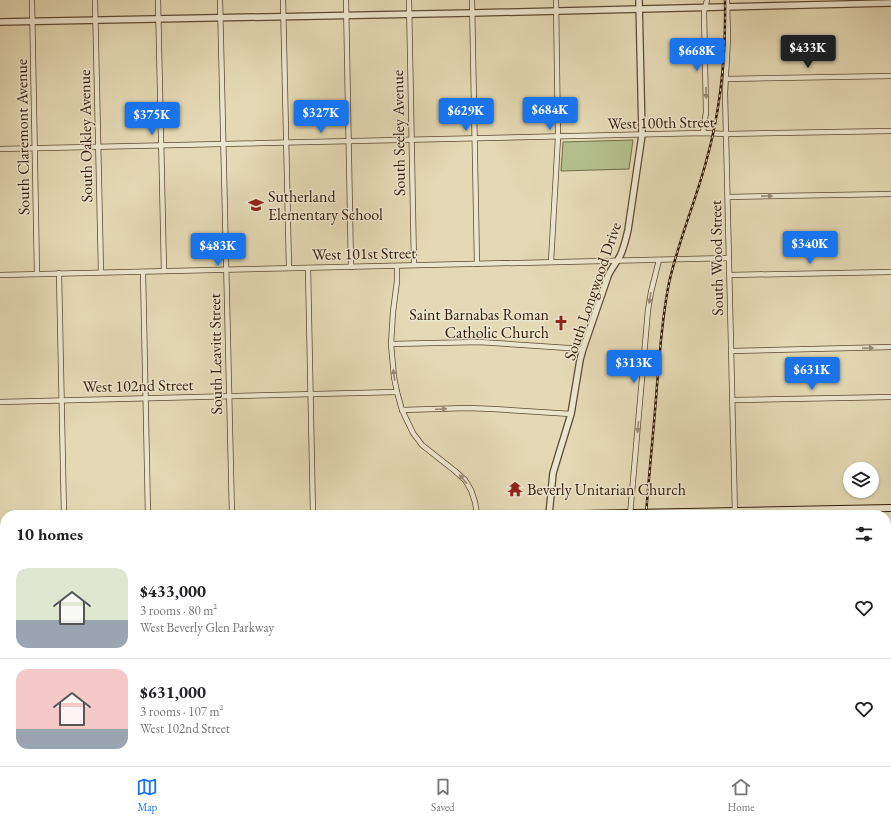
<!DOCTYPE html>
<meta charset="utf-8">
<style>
:root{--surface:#fff;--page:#f6f6f6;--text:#202124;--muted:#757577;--line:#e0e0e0;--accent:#1a73e8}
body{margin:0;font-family:"EB Garamond",serif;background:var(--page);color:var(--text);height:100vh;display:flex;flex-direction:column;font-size:15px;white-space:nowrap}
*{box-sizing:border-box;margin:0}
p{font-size:13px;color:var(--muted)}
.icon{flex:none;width:22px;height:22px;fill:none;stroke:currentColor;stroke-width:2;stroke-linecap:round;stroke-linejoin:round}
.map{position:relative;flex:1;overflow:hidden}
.drawer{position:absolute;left:0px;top:510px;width:891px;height:256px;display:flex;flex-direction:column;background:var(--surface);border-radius:16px 16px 0 0;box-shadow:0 1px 3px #0004}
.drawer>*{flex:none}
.buttons{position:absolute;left:843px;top:462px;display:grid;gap:8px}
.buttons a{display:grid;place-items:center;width:36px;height:36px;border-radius:50%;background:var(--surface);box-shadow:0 1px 3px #0004;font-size:20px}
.price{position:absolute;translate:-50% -34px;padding:0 9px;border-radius:4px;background:var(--accent);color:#fff;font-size:13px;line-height:26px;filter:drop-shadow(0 1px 2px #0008)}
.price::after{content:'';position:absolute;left:50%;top:24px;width:12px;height:9px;margin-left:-6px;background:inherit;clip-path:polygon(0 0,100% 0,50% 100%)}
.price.current{background:#222;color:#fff}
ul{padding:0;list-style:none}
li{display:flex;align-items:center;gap:12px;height:100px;padding:0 16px}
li+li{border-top:1px solid var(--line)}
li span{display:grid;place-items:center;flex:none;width:112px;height:80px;border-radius:12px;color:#555}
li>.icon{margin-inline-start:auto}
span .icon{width:48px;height:48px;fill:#fffc;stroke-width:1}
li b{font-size:17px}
h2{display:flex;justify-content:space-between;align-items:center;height:48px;padding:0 16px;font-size:17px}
.tab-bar{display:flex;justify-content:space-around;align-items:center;height:56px;border-top:1px solid var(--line);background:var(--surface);font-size:11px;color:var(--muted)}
.tab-bar a{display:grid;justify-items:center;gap:2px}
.tab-bar .current{color:var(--accent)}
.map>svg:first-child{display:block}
.green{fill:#b4bf8d;stroke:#736c49}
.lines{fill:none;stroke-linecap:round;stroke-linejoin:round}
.minor-casing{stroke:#5e4831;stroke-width:6}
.tertiary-casing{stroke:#5e4831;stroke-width:8}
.secondary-casing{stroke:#321805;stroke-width:8}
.minor{stroke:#ede6ce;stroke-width:4.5}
.tertiary{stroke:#ede6ce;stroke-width:5.5}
.secondary{stroke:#ede6ce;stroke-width:6}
.rail-casing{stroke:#321805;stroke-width:2.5}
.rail{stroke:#ede6ce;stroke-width:1;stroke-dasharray:3;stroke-linecap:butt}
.oneway{fill:#998974}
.labels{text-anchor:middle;stroke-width:3;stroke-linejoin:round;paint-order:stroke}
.street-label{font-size:16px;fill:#321805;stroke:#ede6ce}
.poi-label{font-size:16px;fill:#321805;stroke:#ede6ce;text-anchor:start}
</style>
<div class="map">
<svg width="891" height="766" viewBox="0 0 891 766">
<rect width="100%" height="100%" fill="#e4d9b4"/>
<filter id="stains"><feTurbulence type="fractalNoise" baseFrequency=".005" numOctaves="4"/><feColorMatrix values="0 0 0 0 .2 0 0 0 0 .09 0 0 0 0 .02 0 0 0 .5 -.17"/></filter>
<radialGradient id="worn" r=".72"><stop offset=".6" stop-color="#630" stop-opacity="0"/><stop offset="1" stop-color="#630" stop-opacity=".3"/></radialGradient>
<g class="green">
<path d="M633,140L629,169L561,171L563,142Z"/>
<path d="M543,761H605V765H544Z"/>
</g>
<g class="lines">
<g class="minor-casing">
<g id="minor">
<path d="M32,0L37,274"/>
<path d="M95,0L101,272"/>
<path d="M158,0L164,271"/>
<path d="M220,0L232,515"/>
<path d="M283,0L289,268"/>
<path d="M346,0L351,267"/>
<path d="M409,0L414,265"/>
<path d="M472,0L477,264"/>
<path d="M727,0L728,38L725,93L735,515"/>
<path d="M726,79L891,76"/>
<path d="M703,133L706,112L704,12L707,0"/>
<path d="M0,149L703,133L726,134L891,131"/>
<path d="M728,197L891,194"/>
<path d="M551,262L558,137L556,0"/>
<path d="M397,266V281L393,312L391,344L394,377L397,392L402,410L413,433L422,445L455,471L465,480L471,490L475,502L477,515"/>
<path d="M308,268L313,515"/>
<path d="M143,272L148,515"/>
<path d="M59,273L64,515"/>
<path d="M0,275L729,258"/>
<path d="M730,275L891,272"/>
<path d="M391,344L479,342L583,349"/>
<path d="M731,351L891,347"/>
<path d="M733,400L891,397"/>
<path d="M0,402L397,392"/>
<path d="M402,410L467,408L493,409L571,414"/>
<path d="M630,515L648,310L651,292L659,260"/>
<path d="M886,601H891"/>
<path d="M0,654H5"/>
<path d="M886,696H891"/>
<path d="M49,761V766"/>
<path d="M112,761V766"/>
<path d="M175,761V766"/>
<path d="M238,761V766"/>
<path d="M300,761L301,766"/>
<path d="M363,761V766"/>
<path d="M433,761V766"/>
<path d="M740,761V766"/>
<path d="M607,766V761"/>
<path d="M634,766V761"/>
</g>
</g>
<g class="tertiary-casing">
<g id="tertiary">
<path d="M0,22L472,13L891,3"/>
<path d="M549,515L553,473L571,414L580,360L583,349L608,276C611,269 616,263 620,256C624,248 626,239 628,230L642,135L639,0"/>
<path d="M540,766L541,761"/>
</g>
</g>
<g class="secondary-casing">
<g id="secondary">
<path d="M530,515L891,508"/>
<path d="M0,527H5"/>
</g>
</g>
<use href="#minor" class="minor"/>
<use href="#tertiary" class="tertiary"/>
<use href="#secondary" class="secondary"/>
<g class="rail-casing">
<g id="rail">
<path d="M646,515C649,472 654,429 657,385C660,351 662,317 669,283C678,242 695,203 706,162C721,109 726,55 725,0"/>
<path d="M623,766V761"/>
</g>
</g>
<use href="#rail" class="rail"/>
</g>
<defs><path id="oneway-solid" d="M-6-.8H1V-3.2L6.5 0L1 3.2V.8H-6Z"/></defs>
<g class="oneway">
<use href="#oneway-solid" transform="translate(706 93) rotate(89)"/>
<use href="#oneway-solid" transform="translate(767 196) rotate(-1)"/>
<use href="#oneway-solid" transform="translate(650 298) rotate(99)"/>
<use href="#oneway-solid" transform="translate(868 348) rotate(-1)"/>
<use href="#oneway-solid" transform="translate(394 375) rotate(-98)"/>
<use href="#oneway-solid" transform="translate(441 409) rotate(-2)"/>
<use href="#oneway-solid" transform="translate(638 427) rotate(95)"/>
<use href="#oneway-solid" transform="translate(463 479) rotate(-129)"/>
</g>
<defs>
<g id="school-bare" transform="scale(1.2)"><path d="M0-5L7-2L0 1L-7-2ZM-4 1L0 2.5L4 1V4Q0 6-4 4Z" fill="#8f2418" stroke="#ede6ce" stroke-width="2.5" paint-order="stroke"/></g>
<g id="church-bare" transform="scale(1.2)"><path d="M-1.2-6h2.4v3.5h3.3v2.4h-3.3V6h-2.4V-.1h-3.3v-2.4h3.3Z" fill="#8f2418" stroke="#ede6ce" stroke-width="2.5" paint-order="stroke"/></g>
<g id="temple-bare" transform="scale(1.2)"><path d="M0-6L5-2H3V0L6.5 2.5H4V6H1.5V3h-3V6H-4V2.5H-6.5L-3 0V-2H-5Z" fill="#8f2418" stroke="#ede6ce" stroke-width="2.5" paint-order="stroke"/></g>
</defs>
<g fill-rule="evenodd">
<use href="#school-bare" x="256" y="205"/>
<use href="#church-bare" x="561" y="323"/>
<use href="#temple-bare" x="515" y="489"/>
</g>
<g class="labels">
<g class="street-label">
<text transform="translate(661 122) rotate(-1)" y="6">West 100th Street</text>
<text transform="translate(398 133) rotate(-91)" y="6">South Seeley Avenue</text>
<text transform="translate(85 136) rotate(-91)" y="6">South Oakley Avenue</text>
<text transform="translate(22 137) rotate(-91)" y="6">South Claremont Avenue</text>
<text transform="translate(364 253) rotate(-1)" y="6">West 101st Street</text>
<text transform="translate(716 258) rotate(-91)" y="6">South Wood Street</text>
<text transform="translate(592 291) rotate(-71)" y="6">South Longwood Drive</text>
<text transform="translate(215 354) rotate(-91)" y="6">South Leavitt Street</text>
<text transform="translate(138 385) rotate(-1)" y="6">West 102nd Street</text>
</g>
<g class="poi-label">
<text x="268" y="202">Sutherland<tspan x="268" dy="18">Elementary School</tspan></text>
<text x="549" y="320" text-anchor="end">Saint Barnabas Roman<tspan x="549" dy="18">Catholic Church</tspan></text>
<text x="527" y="495">Beverly Unitarian Church</text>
</g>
</g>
<rect width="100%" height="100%" filter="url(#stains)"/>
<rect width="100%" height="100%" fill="url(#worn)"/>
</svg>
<div class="buttons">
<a><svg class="icon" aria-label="layers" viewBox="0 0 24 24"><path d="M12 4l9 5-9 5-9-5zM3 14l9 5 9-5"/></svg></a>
</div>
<b class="price current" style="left:808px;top:69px">$433K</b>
<b class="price" style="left:697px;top:72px">$668K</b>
<b class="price" style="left:550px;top:131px">$684K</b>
<b class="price" style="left:466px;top:132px">$629K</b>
<b class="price" style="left:321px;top:134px">$327K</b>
<b class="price" style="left:152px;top:136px">$375K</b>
<b class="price" style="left:810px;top:265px">$340K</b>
<b class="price" style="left:218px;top:267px">$483K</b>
<b class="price" style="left:634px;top:384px">$313K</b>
<b class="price" style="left:812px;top:391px">$631K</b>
<section class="drawer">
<h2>10 homes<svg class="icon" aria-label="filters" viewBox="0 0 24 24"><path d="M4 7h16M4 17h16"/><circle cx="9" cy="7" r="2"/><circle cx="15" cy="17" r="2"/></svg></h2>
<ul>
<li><span style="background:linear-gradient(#dfe7d0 65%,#9aa5b1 0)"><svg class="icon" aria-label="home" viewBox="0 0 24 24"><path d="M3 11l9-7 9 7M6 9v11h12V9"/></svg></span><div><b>$433,000</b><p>3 rooms · 80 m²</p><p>West Beverly Glen Parkway</p></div><svg class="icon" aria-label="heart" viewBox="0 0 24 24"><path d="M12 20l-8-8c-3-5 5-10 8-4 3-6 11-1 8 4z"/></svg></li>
<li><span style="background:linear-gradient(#f6c9c9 75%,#9aa5b1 0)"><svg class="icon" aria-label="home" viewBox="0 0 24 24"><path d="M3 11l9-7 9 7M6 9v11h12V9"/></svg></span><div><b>$631,000</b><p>3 rooms · 107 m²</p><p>West 102nd Street</p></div><svg class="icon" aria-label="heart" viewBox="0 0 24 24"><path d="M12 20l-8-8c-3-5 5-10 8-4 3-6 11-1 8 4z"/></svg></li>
</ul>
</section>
</div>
<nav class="tab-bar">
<a class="current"><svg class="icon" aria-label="map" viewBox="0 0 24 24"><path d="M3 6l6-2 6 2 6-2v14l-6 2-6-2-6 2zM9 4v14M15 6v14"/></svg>Map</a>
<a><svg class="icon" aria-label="saved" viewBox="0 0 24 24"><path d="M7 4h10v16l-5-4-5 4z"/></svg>Saved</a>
<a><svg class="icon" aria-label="home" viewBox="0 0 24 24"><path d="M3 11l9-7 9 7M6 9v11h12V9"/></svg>Home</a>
</nav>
